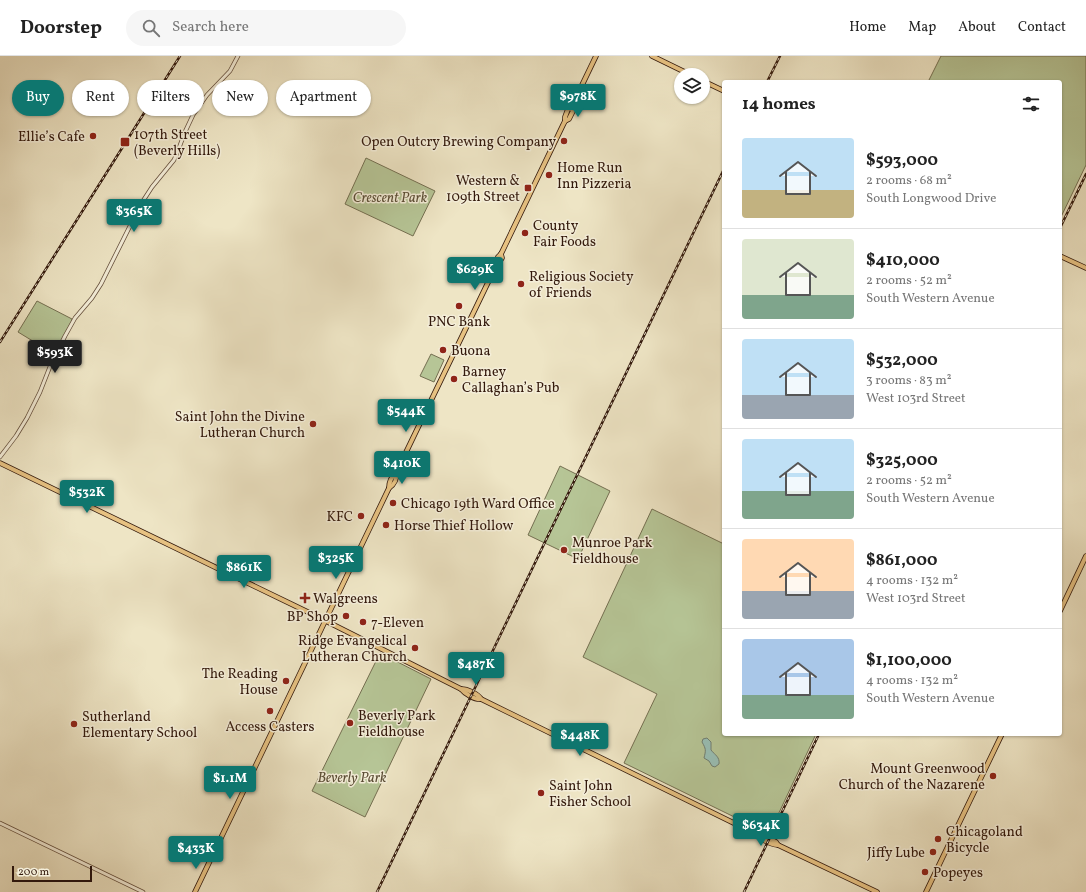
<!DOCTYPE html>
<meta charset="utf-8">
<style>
:root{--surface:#fff;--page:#f6f6f6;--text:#222;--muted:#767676;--line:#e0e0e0;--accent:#0f766e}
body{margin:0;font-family:Vollkorn,serif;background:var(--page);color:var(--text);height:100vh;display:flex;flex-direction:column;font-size:15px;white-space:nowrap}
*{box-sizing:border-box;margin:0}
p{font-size:13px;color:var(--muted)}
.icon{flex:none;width:22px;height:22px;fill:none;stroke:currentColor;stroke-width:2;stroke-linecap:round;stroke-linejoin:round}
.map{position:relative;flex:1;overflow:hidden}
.details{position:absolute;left:722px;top:24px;width:340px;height:656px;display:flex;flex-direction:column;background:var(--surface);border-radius:4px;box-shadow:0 1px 3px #0004}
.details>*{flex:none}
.guide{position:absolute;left:12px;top:24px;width:380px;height:36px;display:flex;gap:8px}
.tools{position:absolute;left:674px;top:12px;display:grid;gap:8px}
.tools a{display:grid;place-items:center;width:36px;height:36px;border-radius:50%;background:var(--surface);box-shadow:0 1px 3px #0004;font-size:20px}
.scale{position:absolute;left:12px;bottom:10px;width:80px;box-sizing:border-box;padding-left:4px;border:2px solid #33190c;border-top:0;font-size:11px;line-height:14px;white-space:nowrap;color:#33190c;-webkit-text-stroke:3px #f4eed9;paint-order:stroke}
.price{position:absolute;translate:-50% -34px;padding:0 9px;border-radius:4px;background:var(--accent);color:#fff;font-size:13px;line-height:26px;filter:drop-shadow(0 1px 2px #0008)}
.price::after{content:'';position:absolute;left:50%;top:24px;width:12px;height:9px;margin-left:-6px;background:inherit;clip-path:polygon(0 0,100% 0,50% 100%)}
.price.selected{background:#222;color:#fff}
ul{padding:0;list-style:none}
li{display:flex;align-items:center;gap:12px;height:100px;padding:0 20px}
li+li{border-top:1px solid var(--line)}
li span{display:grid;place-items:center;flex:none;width:112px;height:80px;border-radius:4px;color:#555}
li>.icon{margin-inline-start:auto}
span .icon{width:48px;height:48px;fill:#fffc;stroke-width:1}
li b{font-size:17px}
h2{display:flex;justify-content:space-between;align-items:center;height:48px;padding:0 20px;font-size:17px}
.tag{padding:0 14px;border-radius:18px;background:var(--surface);box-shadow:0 1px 3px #0004;font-size:14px;line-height:36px}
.tag.selected{background:var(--accent);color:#fff}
header{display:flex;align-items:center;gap:24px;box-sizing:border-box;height:56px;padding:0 20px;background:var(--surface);border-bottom:1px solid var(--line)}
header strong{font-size:19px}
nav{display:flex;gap:22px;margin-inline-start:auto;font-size:14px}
.search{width:280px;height:36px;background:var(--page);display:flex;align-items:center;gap:10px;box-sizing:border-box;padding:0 14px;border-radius:22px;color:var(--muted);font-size:15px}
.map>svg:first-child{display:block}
.green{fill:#b6c596;stroke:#746f51}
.water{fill:#99bfb5;stroke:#707d71}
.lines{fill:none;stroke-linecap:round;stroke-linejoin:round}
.minor-casing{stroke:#624c3a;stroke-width:4.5}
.major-casing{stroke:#33190c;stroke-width:5.5}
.minor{stroke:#f4eed9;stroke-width:3}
.major{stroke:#e7c282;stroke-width:4}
.rail-casing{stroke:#33190c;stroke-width:2.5}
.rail{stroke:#f4eed9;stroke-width:1;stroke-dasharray:3;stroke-linecap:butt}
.poi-dot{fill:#8f2418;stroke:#f4eed9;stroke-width:1.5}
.labels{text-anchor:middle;stroke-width:3;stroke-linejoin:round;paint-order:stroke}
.poi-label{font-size:14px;fill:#33190c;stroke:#f4eed9;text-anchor:start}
.park-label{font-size:14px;font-style:italic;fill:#5a4d35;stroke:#f4eed9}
</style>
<header>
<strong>Doorstep</strong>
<div class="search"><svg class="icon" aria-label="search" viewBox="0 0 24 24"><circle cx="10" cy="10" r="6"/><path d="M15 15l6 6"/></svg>Search here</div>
<nav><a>Home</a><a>Map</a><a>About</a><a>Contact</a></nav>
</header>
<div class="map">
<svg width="1086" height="836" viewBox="0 0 1086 836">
<rect width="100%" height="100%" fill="#eee5c5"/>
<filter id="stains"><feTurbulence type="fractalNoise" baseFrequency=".005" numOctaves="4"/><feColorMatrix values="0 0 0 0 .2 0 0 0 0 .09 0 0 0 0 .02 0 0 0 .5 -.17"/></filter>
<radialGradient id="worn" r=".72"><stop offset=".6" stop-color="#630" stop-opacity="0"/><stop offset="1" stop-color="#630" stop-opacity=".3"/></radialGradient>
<g class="green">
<path d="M941,0H1086V109L1060,163V26H928Z"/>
<path d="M366,102L435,135L413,180L345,148Z"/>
<path d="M37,245L72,263V265L54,298L18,276Z"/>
<path d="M431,298L444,304L434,326L420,320Z"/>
<path d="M560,410L610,435L578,503L528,479Z"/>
<path d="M652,453L724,488V678H816L769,778L624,707L657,638L583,601Z"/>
<path d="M380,597L431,623L365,761L312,735Z"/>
</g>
<path class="water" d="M707,682L711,686V694C715,699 720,701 719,708L715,711L712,710L709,705L704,702C706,694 706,693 702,686L703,683Z"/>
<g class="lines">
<g class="minor-casing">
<g id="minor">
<path d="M0,401L16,380L27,362L40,336L51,308L65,280L75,262L92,242L101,228L141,148L152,131L174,104L179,92L185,76L193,59L207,39L230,15L238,0"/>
<path d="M0,767L143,836"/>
</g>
</g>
<g class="major-casing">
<g id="major">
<path d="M652,0L691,19"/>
<path d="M703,25L724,35"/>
<path d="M565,65L569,63L573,55L571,52"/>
<path d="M1060,200L1086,212"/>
<path d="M496,209L498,208L502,202L501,198"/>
<path d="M0,407L314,559L461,633C465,638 475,644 481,643L750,775C756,780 770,789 778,789"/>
<path d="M389,432C395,428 397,424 396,417"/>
<path d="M1060,555L1086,500"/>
<path d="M461,633C468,633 478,638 481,643"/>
<path d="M751,775L756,776L776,786L778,789L877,836"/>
<path d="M195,836L389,432C389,426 391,421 396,417L495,212L498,201L501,198L563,69L565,65V61L568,53L571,52L596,0"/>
<path d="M926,836L1002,678"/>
</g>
</g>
<use href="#minor" class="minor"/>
<use href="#major" class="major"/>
<g class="rail-casing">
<g id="rail">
<path d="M767,26L780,0"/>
<path d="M1060,172L1086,118"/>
<path d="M0,286L180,0"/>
<path d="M377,836L724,113"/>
<path d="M744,836L819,678"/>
</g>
</g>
<use href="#rail" class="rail"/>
</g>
<g class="poi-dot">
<circle cx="93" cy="80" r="4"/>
<circle cx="564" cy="85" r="4"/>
<rect x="120" y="81" width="10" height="10" rx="2"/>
<circle cx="549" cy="119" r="4"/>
<rect x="524" y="128" width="8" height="8" rx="2"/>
<circle cx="525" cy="177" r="4"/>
<circle cx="521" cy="228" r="4"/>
<circle cx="459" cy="250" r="4"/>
<circle cx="443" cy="294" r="4"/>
<circle cx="454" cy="323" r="4"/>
<circle cx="313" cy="368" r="4"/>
<circle cx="393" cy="447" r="4"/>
<circle cx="361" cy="460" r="4"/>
<circle cx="386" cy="469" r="4"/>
<circle cx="564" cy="494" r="4"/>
<path d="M303 536h4v4h4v4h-4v4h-4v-4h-4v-4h4z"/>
<circle cx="346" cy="560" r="4"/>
<circle cx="363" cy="566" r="4"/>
<circle cx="415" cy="592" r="4"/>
<circle cx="286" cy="625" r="4"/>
<circle cx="270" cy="655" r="4"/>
<circle cx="350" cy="667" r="4"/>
<circle cx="74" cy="668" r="4"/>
<circle cx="993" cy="720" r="4"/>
<circle cx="541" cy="737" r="4"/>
<circle cx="938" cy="783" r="4"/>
<circle cx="933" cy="796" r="4"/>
<circle cx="925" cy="816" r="4"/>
</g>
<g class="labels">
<g class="poi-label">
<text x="134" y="83">107th Street<tspan x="134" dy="16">(Beverly Hills)</tspan></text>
<text x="85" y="85" text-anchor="end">Ellie’s Cafe</text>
<text x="556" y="90" text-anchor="end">Open Outcry Brewing Company</text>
<text x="557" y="116">Home Run<tspan x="557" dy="16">Inn Pizzeria</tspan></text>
<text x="520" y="129" text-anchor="end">Western &amp;<tspan x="520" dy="16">109th Street</tspan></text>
<text x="533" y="174">County<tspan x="533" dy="16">Fair Foods</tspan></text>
<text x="529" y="225">Religious Society<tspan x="529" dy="16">of Friends</tspan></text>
<text x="459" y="270" text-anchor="middle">PNC Bank</text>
<text x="451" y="299">Buona</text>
<text x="462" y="320">Barney<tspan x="462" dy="16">Callaghan’s Pub</tspan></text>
<text x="305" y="365" text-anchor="end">Saint John the Divine<tspan x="305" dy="16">Lutheran Church</tspan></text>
<text x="401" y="452">Chicago 19th Ward Office</text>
<text x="353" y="465" text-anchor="end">KFC</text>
<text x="394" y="474">Horse Thief Hollow</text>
<text x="572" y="491">Munroe Park<tspan x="572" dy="16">Fieldhouse</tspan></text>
<text x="313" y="547">Walgreens</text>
<text x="338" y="565" text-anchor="end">BP Shop</text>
<text x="371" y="571">7-Eleven</text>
<text x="407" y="589" text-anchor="end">Ridge Evangelical<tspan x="407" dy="16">Lutheran Church</tspan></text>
<text x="278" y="622" text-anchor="end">The Reading<tspan x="278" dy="16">House</tspan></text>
<text x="358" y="664">Beverly Park<tspan x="358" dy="16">Fieldhouse</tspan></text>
<text x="82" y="665">Sutherland<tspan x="82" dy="16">Elementary School</tspan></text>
<text x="270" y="675" text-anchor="middle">Access Casters</text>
<text x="985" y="717" text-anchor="end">Mount Greenwood<tspan x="985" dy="16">Church of the Nazarene</tspan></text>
<text x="549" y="734">Saint John<tspan x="549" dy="16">Fisher School</tspan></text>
<text x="946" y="780">Chicagoland<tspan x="946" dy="16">Bicycle</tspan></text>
<text x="925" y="801" text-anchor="end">Jiffy Lube</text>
<text x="933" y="821">Popeyes</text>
</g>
<g class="park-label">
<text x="390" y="146">Crescent Park</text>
<text x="352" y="726">Beverly Park</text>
</g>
</g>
<rect width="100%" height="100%" filter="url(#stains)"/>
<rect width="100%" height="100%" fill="url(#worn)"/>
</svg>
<div class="tools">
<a><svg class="icon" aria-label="layers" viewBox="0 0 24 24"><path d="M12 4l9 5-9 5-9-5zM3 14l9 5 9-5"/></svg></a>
</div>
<div class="scale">200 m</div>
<b class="price" style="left:578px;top:62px">$978K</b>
<b class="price" style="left:134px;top:177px">$365K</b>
<b class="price" style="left:475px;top:235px">$629K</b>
<b class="price selected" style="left:55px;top:318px">$593K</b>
<b class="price" style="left:406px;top:377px">$544K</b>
<b class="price" style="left:402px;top:429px">$410K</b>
<b class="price" style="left:87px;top:458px">$532K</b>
<b class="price" style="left:336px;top:524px">$325K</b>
<b class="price" style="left:244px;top:533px">$861K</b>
<b class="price" style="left:476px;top:630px">$487K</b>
<b class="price" style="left:580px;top:701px">$448K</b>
<b class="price" style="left:230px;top:744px">$1.1M</b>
<b class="price" style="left:761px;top:791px">$634K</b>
<b class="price" style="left:196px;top:814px">$433K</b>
<div class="guide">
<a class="tag selected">Buy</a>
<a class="tag">Rent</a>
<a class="tag">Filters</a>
<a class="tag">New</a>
<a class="tag">Apartment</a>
</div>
<section class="details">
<h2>14 homes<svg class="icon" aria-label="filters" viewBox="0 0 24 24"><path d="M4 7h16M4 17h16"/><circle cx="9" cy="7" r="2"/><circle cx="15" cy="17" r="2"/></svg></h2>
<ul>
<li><span style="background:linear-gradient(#bfe0f5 65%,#c2b280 0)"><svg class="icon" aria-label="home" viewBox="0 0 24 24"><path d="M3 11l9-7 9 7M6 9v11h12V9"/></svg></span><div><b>$593,000</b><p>2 rooms · 68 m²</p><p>South Longwood Drive</p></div></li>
<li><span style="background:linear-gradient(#dfe7d0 70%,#7fa58c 0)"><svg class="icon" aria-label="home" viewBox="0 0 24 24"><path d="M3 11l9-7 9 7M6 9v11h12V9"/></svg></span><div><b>$410,000</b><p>2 rooms · 52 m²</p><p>South Western Avenue</p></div></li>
<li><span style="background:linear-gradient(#bfe0f5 70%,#9aa5b1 0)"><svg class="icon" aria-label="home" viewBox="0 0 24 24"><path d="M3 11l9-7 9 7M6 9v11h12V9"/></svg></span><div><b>$532,000</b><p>3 rooms · 83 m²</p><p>West 103rd Street</p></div></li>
<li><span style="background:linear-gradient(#bfe0f5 65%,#7fa58c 0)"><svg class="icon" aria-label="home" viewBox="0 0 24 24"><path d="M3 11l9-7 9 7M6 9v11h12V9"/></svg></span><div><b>$325,000</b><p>2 rooms · 52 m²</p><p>South Western Avenue</p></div></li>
<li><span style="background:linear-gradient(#ffd9b3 65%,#9aa5b1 0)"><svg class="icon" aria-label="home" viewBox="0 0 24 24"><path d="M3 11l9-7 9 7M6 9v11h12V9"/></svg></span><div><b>$861,000</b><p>4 rooms · 132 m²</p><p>West 103rd Street</p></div></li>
<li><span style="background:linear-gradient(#a9c7e8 70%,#7fa58c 0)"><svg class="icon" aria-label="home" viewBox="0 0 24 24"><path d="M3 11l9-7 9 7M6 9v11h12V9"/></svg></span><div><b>$1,100,000</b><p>4 rooms · 132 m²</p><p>South Western Avenue</p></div></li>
</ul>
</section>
</div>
